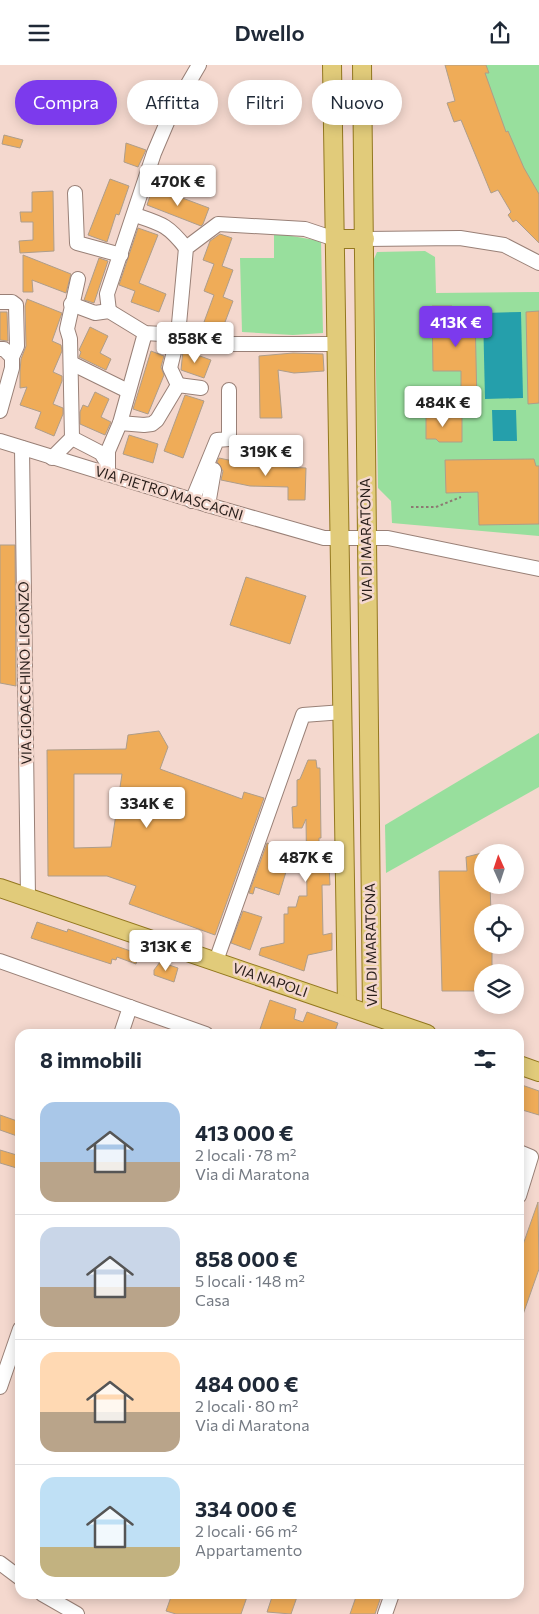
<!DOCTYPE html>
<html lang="it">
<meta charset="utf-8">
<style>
:root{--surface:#fff;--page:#f2f2f3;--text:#1f2937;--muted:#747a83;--line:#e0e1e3;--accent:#7c3aed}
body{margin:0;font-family:Commissioner,sans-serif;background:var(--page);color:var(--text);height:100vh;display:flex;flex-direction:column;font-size:19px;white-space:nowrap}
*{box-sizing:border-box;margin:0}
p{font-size:16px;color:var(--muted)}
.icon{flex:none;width:28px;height:28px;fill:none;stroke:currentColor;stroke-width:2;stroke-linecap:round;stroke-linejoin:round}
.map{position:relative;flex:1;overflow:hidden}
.side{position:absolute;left:15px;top:964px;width:509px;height:570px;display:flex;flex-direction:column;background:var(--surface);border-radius:15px;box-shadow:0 2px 12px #0003}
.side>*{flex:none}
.top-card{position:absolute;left:15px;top:15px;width:510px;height:45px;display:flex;gap:10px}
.needle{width:32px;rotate:357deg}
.buttons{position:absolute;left:474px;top:779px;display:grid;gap:10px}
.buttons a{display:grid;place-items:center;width:50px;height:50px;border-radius:50%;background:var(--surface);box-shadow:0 2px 12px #0003;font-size:25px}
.price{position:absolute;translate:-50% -42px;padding:0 11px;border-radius:5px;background:#fff;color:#222;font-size:16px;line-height:32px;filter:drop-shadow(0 1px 2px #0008)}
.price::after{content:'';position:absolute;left:50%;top:30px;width:15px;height:11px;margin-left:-8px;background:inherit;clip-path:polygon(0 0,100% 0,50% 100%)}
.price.on{background:var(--accent);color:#fff}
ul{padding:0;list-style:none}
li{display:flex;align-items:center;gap:15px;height:125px;padding:0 25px}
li+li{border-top:1px solid var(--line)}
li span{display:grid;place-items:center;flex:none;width:140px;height:100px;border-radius:15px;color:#555}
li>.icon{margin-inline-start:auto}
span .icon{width:60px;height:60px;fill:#fffc;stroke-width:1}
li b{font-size:21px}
h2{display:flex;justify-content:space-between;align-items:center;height:60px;padding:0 25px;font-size:21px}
.chip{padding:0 18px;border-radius:22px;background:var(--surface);box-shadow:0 2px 12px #0003;font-size:18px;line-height:45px}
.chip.on{background:var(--accent);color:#fff}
header{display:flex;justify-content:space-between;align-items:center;height:65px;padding:0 25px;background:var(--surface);font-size:22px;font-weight:600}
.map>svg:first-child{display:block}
.green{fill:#98df9d}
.water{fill:#259fab}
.building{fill:#efac58;stroke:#ae9d8a;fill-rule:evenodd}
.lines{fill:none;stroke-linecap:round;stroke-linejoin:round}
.minor-casing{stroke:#998077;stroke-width:16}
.major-casing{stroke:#93781f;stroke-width:20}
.path{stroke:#8c7972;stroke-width:2;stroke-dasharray:2.5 2.5;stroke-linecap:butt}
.minor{stroke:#fff;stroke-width:14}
.major{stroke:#e1cb7a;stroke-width:18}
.labels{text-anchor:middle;stroke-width:5;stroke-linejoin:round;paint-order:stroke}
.street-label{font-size:14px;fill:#281e1a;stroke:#f4d8ce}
</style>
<header><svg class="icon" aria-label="menu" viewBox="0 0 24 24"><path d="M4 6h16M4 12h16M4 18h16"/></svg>Dwello<svg class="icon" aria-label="share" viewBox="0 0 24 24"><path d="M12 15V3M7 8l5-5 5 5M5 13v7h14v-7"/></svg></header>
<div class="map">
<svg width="539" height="1549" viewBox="0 0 539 1549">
<rect width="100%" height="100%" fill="#f4d8ce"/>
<g class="green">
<path d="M451,0H539V177C502,152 468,44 451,0Z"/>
<path d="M274,168L321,176L323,268L293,270L242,267L240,193H274Z"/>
<path d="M425,186L435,192L436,228L539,227V471L392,458L391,436L378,423L374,194L377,187Z"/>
<path d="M539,668V722L386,808L385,760Z"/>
</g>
<g class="water">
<path d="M521,247L523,333L485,334L483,248Z"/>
<path d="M492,345H516L517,376H493Z"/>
</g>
<g class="building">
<path d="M445,0H486L489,8H485L506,67L508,66L524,103L539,129V178L516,155L513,157L508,150L511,147L498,125L491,128L461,55L454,57L447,38L455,36Z"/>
<path d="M4,70L23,75L20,83L2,79Z"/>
<path d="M126,78L146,85L138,102L124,97Z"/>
<path d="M110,114L129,121L119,150L116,149L107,177L88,170Z"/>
<path d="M153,122L209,143L203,159L201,161L147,140Z"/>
<path d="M53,126L54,186L20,188L19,176L33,175V157H21L20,147H32V127Z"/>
<path d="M138,163L158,170L139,218L166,229L159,247L131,237L135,226L119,220Z"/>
<path d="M220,169L232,173L222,201L233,205L223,232L233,236L222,265L204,257L214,230L204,226L214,199L203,195L210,176Z"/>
<path d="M23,190L71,209L66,228L32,215L33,227H23Z"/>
<path d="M99,193L108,196L94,238L84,235Z"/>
<path d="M27,234L62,248L52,276L61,280L62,286L53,307L62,311V316L53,339L63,343V349L54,371L35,363L41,347L20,340L27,322L20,323V306L21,294L26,281L25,241Z"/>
<path d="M432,241H452V248H475L477,340H461V306H433Z"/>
<path d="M539,246V338L528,339L526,247Z"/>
<path d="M0,247H7L8,276L0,275Z"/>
<path d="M90,262L108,271L100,288L111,294L106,305L79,292L81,287L79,285Z"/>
<path d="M183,285L211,295L204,313L181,305Z"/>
<path d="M151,286L164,291L161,302L164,310L148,349L133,344Z"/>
<path d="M293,288L323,289L324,306L294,308L278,305L282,353H260L259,291Z"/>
<path d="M95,327L109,334L101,352L111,357L105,370L80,359V347L83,340L88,342Z"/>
<path d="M185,330L204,336L183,393L164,386Z"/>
<path d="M426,343H435L436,353L462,352V377H439L436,374H426Z"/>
<path d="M129,370L158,379L153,398L123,389Z"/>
<path d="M219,393L252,400L306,403L305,435H288V422L250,421L221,415L223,406L217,397Z"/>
<path d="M534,394L536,401H539V459L479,460L478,427L446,428L445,395Z"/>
<path d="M0,480H15L16,621L0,618Z"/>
<path d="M246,512L306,531L290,579L230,560Z"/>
<path d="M159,666L168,682L160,704L242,734L244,727L264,733L215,870L129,839L136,821L107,811H48L47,685L126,684L128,670ZM74,709H122L111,782L74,783Z"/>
<path d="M308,695H316L317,703H320L321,773H319V800H329L330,820H322L323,870L332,868V885L308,890L304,906L259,890L261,883L284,878V849H288V842H296L299,831H307L306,754L302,763H293L292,742L297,741V715L300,714Z"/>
<path d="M267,778L292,787L279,830L255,822L253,829L249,828Z"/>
<path d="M482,788V820H490L491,848H482V880H492V908H482V926H442L439,806H467L466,792Z"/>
<path d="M243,846L262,852L250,885L231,878Z"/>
<path d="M37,857L67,867L68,864L139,889L136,899L117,892L116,895L112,894L111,899L31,873Z"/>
<path d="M160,897L178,903L174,917L154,910V905Z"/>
<path d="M270,935L296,944L294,954L303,957L307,947L338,958L334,969L259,967Z"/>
<path d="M519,1019L539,1026V1050L519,1044Z"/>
<path d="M0,1050L20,1057V1072L0,1065Z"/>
<path d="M0,1085L20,1091V1104L0,1098Z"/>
<path d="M538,1137L539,1204L520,1258L519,1191Z"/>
<path d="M172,1529H248L241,1549H176L166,1546Z"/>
<path d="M273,1529H298L291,1549L267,1547Z"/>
<path d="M357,1529H382L375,1549H350Z"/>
</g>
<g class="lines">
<g class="minor-casing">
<g id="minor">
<path d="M75,128L77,178L121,190"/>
<path d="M135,150C162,159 168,160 186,183"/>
<path d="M365,174L460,173L504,180L539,198"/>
<path d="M0,237H12L16,240L17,281L12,292"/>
<path d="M71,239L95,248L109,246L145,268L178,270L229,279H337"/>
<path d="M109,246L107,229L154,88L171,48L199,0"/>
<path d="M0,284H4L12,292V303L0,346"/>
<path d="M71,298L128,326"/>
<path d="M178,320L170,303L178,270L186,183L218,159L305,164L335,174"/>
<path d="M120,358L144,360L152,359L157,355L178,320L201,323"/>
<path d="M72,373L101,388L106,396"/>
<path d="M0,376L208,440L324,473H388L539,504"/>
<path d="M22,383L28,832"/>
<path d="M52,393L72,373L70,274L67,264L78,214"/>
<path d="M108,409V386L120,358L145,268"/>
<path d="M192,436L217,375L229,374V325"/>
<path d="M208,440L214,405"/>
<path d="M0,896L206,969"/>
<path d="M216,896L303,650L343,647"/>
<path d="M121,969L130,942"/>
<path d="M519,1087L531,1092L519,1131"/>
<path d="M0,1322L20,1264"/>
<path d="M0,1498L20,1513"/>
<path d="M42,1529L77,1549"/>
<path d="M385,1549L392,1529"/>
</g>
</g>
<g class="major-casing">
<g id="major">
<path d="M332,0L347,941"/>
<path d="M362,0L372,949"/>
<path d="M335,174H365"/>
<path d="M0,823L427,969"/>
<path d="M519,1000L539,1007"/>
</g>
</g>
<path class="path" d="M411,442H436L461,432"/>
<use href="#minor" class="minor"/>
<use href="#major" class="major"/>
</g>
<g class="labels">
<g class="street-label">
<text transform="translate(169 428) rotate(17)" y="5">VIA PIETRO MASCAGNI</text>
<text transform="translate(366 475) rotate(-91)" y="5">VIA DI MARATONA</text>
<text transform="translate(25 608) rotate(-91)" y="5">VIA GIOACCHINO LIGONZO</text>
<text transform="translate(371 880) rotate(-91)" y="5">VIA DI MARATONA</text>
<text transform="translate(270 915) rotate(19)" y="5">VIA NAPOLI</text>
</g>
</g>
</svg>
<div class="buttons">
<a><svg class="needle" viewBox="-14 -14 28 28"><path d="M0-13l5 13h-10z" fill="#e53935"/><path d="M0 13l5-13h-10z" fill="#747a83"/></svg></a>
<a><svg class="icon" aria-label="locate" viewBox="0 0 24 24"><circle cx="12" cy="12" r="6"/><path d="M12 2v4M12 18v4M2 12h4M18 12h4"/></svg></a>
<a><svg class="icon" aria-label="layers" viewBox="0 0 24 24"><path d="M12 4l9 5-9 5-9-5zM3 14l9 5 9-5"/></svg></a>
</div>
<b class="price" style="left:178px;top:142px">470K €</b>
<b class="price on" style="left:456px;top:283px">413K €</b>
<b class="price" style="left:195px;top:299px">858K €</b>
<b class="price" style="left:443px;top:363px">484K €</b>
<b class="price" style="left:266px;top:412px">319K €</b>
<b class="price" style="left:147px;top:764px">334K €</b>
<b class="price" style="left:306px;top:818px">487K €</b>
<b class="price" style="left:166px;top:907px">313K €</b>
<div class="top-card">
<a class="chip on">Compra</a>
<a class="chip">Affitta</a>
<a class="chip">Filtri</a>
<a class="chip">Nuovo</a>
</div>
<section class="side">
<h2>8 immobili<svg class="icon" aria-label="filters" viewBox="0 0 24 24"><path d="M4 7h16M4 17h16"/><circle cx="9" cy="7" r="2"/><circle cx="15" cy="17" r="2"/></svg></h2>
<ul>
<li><span style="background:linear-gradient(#a9c7e8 60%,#b9a48a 0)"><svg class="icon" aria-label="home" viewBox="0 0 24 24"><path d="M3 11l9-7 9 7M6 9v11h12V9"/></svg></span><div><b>413 000 €</b><p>2 locali · 78 m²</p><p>Via di Maratona</p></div></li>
<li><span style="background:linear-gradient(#c9d6e8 60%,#b9a48a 0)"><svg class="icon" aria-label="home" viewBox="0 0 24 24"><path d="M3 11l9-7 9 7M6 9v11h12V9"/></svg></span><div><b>858 000 €</b><p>5 locali · 148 m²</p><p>Casa</p></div></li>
<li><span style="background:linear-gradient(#ffd9b3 60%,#b9a48a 0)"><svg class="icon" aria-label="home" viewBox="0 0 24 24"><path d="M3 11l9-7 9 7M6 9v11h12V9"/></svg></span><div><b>484 000 €</b><p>2 locali · 80 m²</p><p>Via di Maratona</p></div></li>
<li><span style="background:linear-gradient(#bfe0f5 70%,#c2b280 0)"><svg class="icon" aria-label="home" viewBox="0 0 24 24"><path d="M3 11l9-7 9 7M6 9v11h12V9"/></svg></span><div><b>334 000 €</b><p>2 locali · 66 m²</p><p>Appartamento</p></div></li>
</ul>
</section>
</div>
